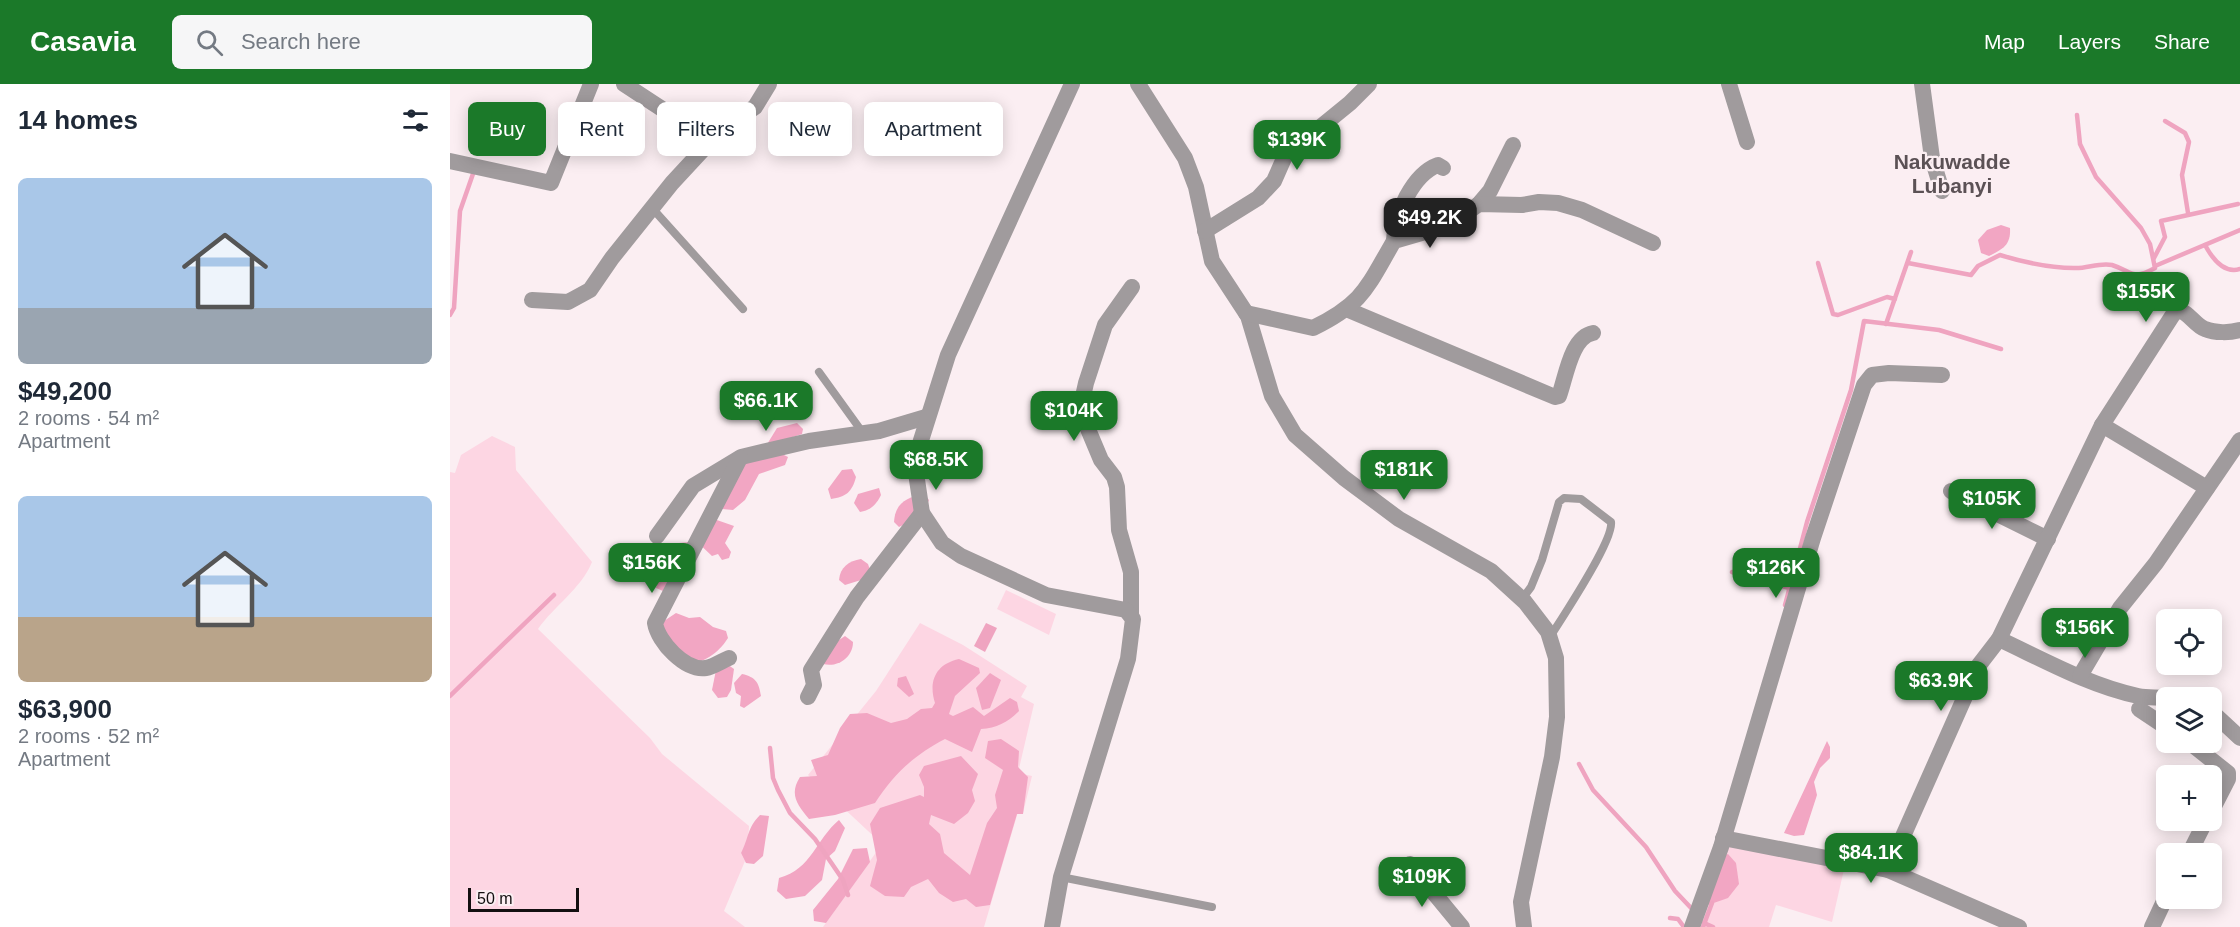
<!DOCTYPE html>
<meta charset="utf-8">
<style>
:root{--surface:#fff;--page:#f6f6f7;--text:#1f2937;--muted:#747a83;--accent:#1b7929}
body{margin:0;font-family:Helvetica,sans-serif;background:var(--page);color:var(--text);height:100vh;display:flex;flex-direction:column;font-size:22px;white-space:nowrap}
*{box-sizing:border-box;margin:0}
p{font-size:20px;color:var(--muted)}
.icon{flex:none;width:33px;height:33px;fill:none;stroke:currentColor;stroke-width:2;stroke-linecap:round;stroke-linejoin:round}
.map{position:relative;flex:1;overflow:hidden}
.sheet{display:flex;flex-direction:column;background:var(--surface);width:450px}
.sheet>*{flex:none}
.guide{position:absolute;left:18px;top:18px;width:570px;height:54px;display:flex;gap:12px}
.fabs{position:absolute;left:1706px;top:525px;display:grid;gap:12px}
.fabs a{display:grid;place-items:center;width:66px;height:66px;border-radius:9px;background:var(--surface);box-shadow:0 3px 15px #0003;font-size:30px}
.scale{position:absolute;left:18px;bottom:15px;width:111px;box-sizing:border-box;padding-left:6px;border:3px solid #130f10;border-top:0;font-size:16px;line-height:21px;white-space:nowrap;color:#130f10;-webkit-text-stroke:4px #fbeef2;paint-order:stroke}
.price{position:absolute;translate:-50% -51px;padding:0 14px;border-radius:12px;background:var(--accent);color:#fff;font-size:20px;line-height:39px;filter:drop-shadow(0 2px 3px #0008)}
.price::after{content:'';position:absolute;left:50%;top:36px;width:18px;height:14px;margin-left:-9px;background:inherit;clip-path:polygon(0 0,100% 0,50% 100%)}
.price.on{background:#222;color:#fff}
ul{padding:0;list-style:none}
li{display:grid;align-content:center;gap:12px;height:318px;padding:0 18px}
li span{display:grid;place-items:center;height:186px;border-radius:9px;color:#555}
li>.icon{margin-inline-start:auto}
span .icon{width:108px;height:108px;fill:#fffc;stroke-width:1}
li b{font-size:26px}
h2{display:flex;justify-content:space-between;align-items:center;height:72px;padding:0 18px;font-size:26px}
.pill{padding:0 21px;border-radius:9px;background:var(--surface);box-shadow:0 3px 15px #0003;font-size:21px;line-height:54px}
.pill.on{background:var(--accent);color:#fff}
header{display:flex;align-items:center;gap:36px;box-sizing:border-box;height:84px;padding:0 30px;background:var(--accent);color:#fff}
header strong{font-size:28px}
nav{display:flex;gap:33px;margin-inline-start:auto;font-size:21px}
.search{width:420px;height:54px;background:var(--page);display:flex;align-items:center;gap:15px;box-sizing:border-box;padding:0 21px;border-radius:9px;color:var(--muted);font-size:22px}
main{display:flex;flex:1;min-height:0}
.map>svg:first-child{display:block}
.green{fill:#fdd6e3}
.forest{fill:#f2a6c3}
.water{fill:#efa4c0}
.lines{fill:none;stroke-linecap:round;stroke-linejoin:round}
.stream{stroke:#efa4c0;stroke-width:4.5}
.lane{stroke:#a09b9d;stroke-width:8}
.street{stroke:#a09b9d;stroke-width:16}
.labels{text-anchor:middle;stroke-width:4.5;stroke-linejoin:round;paint-order:stroke}
.quarter-label{font-size:21px;font-weight:bold;fill:#5b5155;stroke:#fbeef2}
</style>
<header>
<strong>Casavia</strong>
<div class="search"><svg class="icon" aria-label="search" viewBox="0 0 24 24"><circle cx="10" cy="10" r="6"/><path d="M15 15l6 6"/></svg>Search here</div>
<nav><a>Map</a><a>Layers</a><a>Share</a></nav>
</header>
<main>
<section class="sheet">
<h2>14 homes<svg class="icon" aria-label="filters" viewBox="0 0 24 24"><path d="M4 7h16M4 17h16"/><circle cx="9" cy="7" r="2"/><circle cx="15" cy="17" r="2"/></svg></h2>
<ul>
<li><span style="background:linear-gradient(#a9c7e8 70%,#9aa5b1 0)"><svg class="icon" aria-label="home" viewBox="0 0 24 24"><path d="M3 11l9-7 9 7M6 9v11h12V9"/></svg></span><div><b>$49,200</b><p>2 rooms · 54 m²</p><p>Apartment</p></div></li>
<li><span style="background:linear-gradient(#a9c7e8 65%,#b9a48a 0)"><svg class="icon" aria-label="home" viewBox="0 0 24 24"><path d="M3 11l9-7 9 7M6 9v11h12V9"/></svg></span><div><b>$63,900</b><p>2 rooms · 52 m²</p><p>Apartment</p></div></li>
</ul>
</section>
<div class="map">
<svg width="1790" height="843" viewBox="0 0 1790 843">
<rect width="100%" height="100%" fill="#fbeef2"/>
<g class="green">
<path d="M42,352L65,363L66,386L142,478C131,505 104,522 88,545L200,654L212,670L299,742L298,757L291,769L295,777L274,827L295,843H0V388L5,389L11,371Z"/>
<path d="M556,506L606,530L599,551L547,525Z"/>
<path d="M470,539L513,561L577,602L571,613L584,620L568,689L582,692L573,729L568,728L534,843H373L432,760L358,691L426,607Z"/>
<path d="M1279,760L1395,781L1382,838L1326,821L1319,843H1250Z"/>
</g>
<g class="forest">
<path d="M1551,141L1560,144C1561,161 1553,165 1539,172L1531,169L1528,156L1537,146Z"/>
<path d="M347,339L353,345L352,350L316,362L327,344Z"/>
<path d="M328,368L338,373L335,381L309,390L295,416L283,426L272,425L294,378Z"/>
<path d="M402,385L406,393C402,408 396,413 381,415L378,405L392,386Z"/>
<path d="M429,404L431,411C426,421 421,426 410,428L404,419L408,410Z"/>
<path d="M474,410L479,416L476,423L459,438L449,443L444,438C445,419 457,413 474,410Z"/>
<path d="M264,435L284,442L275,459L281,468L279,474L272,476L268,470L262,472L243,454Z"/>
<path d="M239,458L213,507L206,504L211,483L229,459Z"/>
<path d="M411,475L418,480L420,486L411,496L395,501L389,496C390,483 399,477 411,475Z"/>
<path d="M226,529L239,534L250,533L263,543L276,547L278,554C267,571 255,577 236,582L208,541Z"/>
<path d="M395,552L403,558C403,573 388,584 373,580L383,560Z"/>
<path d="M509,575L529,584L530,589L505,612L499,630L503,632L523,623L534,632L560,614L567,618L569,627C558,638 547,644 531,645L522,668L495,655C464,671 444,690 425,719L385,731L359,735C347,721 339,710 350,693L367,692L361,676L378,671L390,644L400,630L417,629L441,639L457,635L471,625L482,624L485,619C478,597 486,580 509,575Z"/>
<path d="M277,580L284,585L281,606L277,613L268,614L262,606L266,586Z"/>
<path d="M540,589L551,596L540,624L532,626L526,604Z"/>
<path d="M292,590C306,593 309,599 311,612L294,624L290,622L291,612L286,609L284,599Z"/>
<path d="M456,592L464,610L459,613L447,602L448,594Z"/>
<path d="M551,655L569,667L568,683L578,693L573,730H567L540,821L526,823L516,815L503,818L489,809L478,795L461,803L454,813L435,812L420,802L427,776L420,740L430,724L470,711L474,713V703L469,691L474,682L511,672L528,690L522,706L525,717L518,729L504,740L481,731L479,740L490,750L494,769L520,791L537,739L547,724L545,711L553,686L535,674L538,657Z"/>
<path d="M1377,657L1380,663V674L1370,684L1364,698L1367,711L1354,751L1344,752L1334,749Z"/>
<path d="M310,731L319,732L313,772L304,780L296,779L291,769C299,754 297,744 310,731Z"/>
<path d="M389,736L395,744L385,767L376,775L372,796L355,812L336,815L327,807L329,794C362,785 366,755 389,736Z"/>
<path d="M417,764L420,778L376,839L364,837L363,826L388,795L403,765Z"/>
<path d="M1278,770L1286,779L1289,800L1278,814L1258,821L1273,772Z"/>
</g>
<path class="water" d="M536,539L547,544L535,568L524,562Z"/>
<g class="lines">
<g class="stream">
<path d="M1715,37L1735,49L1739,58L1732,91L1738,129"/>
<path d="M29,65L37,26"/>
<path d="M1755,161C1762,174 1774,190 1790,185"/>
<path d="M1704,174L1715,153L1711,137L1788,120"/>
<path d="M1368,179L1383,230L1388,231L1437,213L1445,215"/>
<path d="M1458,179L1521,191L1528,182L1550,171C1573,178 1600,184 1624,184C1636,185 1650,178 1662,181C1684,188 1681,197 1705,184L1700,160L1691,144L1646,93L1630,60L1627,31"/>
<path d="M1705,182L1790,146"/>
<path d="M0,231L4,224L10,127L24,87"/>
<path d="M1436,240L1461,168"/>
<path d="M1282,488L1339,504"/>
<path d="M1335,521L1357,438L1401,306L1414,237L1489,246L1551,265"/>
<path d="M0,612L104,511"/>
<path d="M320,664L323,694L328,706L340,729L365,755L393,796L398,811"/>
<path d="M1129,680L1143,706L1196,763L1225,807L1242,825"/>
<path d="M1220,834L1228,835L1234,843"/>
<path d="M1254,839L1263,843"/>
<path d="M1253,843L1262,819"/>
</g>
<g class="lane">
<path d="M202,124L293,225"/>
<path d="M369,288L413,349"/>
<path d="M1072,515L1081,503L1092,476L1109,418L1114,414L1131,415L1161,438C1164,456 1112,534 1100,553"/>
<path d="M611,793L762,823"/>
</g>
<g class="street">
<path d="M174,0L261,57"/>
<path d="M688,0L735,74L746,103L762,177L798,232L822,312L845,351L894,394L949,435L1041,487L1075,518L1098,548L1106,574L1107,633L1102,673L1071,818L1074,843"/>
<path d="M1279,0L1297,58"/>
<path d="M1472,0L1482,74L1492,107"/>
<path d="M0,77L101,99L141,0"/>
<path d="M1029,120L1040,107L1063,61"/>
<path d="M755,147L808,114L824,97L835,72L900,19L919,0"/>
<path d="M944,157C944,131 963,90 988,81L993,84"/>
<path d="M82,216L118,218L140,206L162,174L222,99L272,45L305,23L319,0"/>
<path d="M896,225L1105,313L1109,312C1116,293 1121,253 1143,249"/>
<path d="M796,229L863,244C914,219 917,203 944,157L999,141L1029,120L1072,121L1089,118L1108,119L1132,126L1203,159"/>
<path d="M1652,341L1726,226C1738,226 1744,241 1755,245C1765,249 1780,249 1790,246"/>
<path d="M1501,407L1598,455"/>
<path d="M207,452L243,402L291,373L359,357L429,347L476,333"/>
<path d="M681,531V488L669,446L667,403L664,393L651,376L630,326L636,299L655,241L682,203"/>
<path d="M1549,555C1594,576 1640,602 1688,612C1697,614 1707,613 1716,614"/>
<path d="M279,574C272,577 263,583 256,584C235,587 208,558 205,539L290,374"/>
<path d="M1630,592L1670,524L1706,479L1790,356"/>
<path d="M358,613L364,601L361,586L407,513L472,429"/>
<path d="M1689,625L1716,643"/>
<path d="M1761,627L1790,654"/>
<path d="M1739,658L1778,689V695L1761,728"/>
<path d="M1273,754L1438,786L1569,843"/>
<path d="M1739,770L1756,736"/>
<path d="M960,780L1012,843"/>
<path d="M1438,786L1529,581L1549,555L1652,341L1757,404"/>
<path d="M602,843L611,793L678,575L683,535L676,526L596,511L511,472L492,459L472,429L466,389L467,369L498,271L622,0"/>
<path d="M1242,843L1271,763L1363,454L1414,301L1422,291L1439,289L1492,291"/>
<path d="M1702,843L1716,813"/>
</g>
</g>
<g class="labels">
<g class="quarter-label">
<text x="1502" y="85">Nakuwadde<tspan x="1502" dy="24">Lubanyi</tspan></text>
</g>
</g>
</svg>
<div class="fabs">
<a><svg class="icon" aria-label="locate" viewBox="0 0 24 24"><circle cx="12" cy="12" r="6"/><path d="M12 2v4M12 18v4M2 12h4M18 12h4"/></svg></a>
<a><svg class="icon" aria-label="layers" viewBox="0 0 24 24"><path d="M12 4l9 5-9 5-9-5zM3 14l9 5 9-5"/></svg></a>
<a>+</a>
<a>−</a>
</div>
<div class="scale">50 m</div>
<b class="price" style="left:847px;top:87px">$139K</b>
<b class="price on" style="left:980px;top:165px">$49.2K</b>
<b class="price" style="left:1696px;top:239px">$155K</b>
<b class="price" style="left:316px;top:348px">$66.1K</b>
<b class="price" style="left:624px;top:358px">$104K</b>
<b class="price" style="left:486px;top:407px">$68.5K</b>
<b class="price" style="left:954px;top:417px">$181K</b>
<b class="price" style="left:1542px;top:446px">$105K</b>
<b class="price" style="left:202px;top:510px">$156K</b>
<b class="price" style="left:1326px;top:515px">$126K</b>
<b class="price" style="left:1635px;top:575px">$156K</b>
<b class="price" style="left:1491px;top:628px">$63.9K</b>
<b class="price" style="left:1421px;top:800px">$84.1K</b>
<b class="price" style="left:972px;top:824px">$109K</b>
<div class="guide">
<a class="pill on">Buy</a>
<a class="pill">Rent</a>
<a class="pill">Filters</a>
<a class="pill">New</a>
<a class="pill">Apartment</a>
</div>
</div>
</main>
